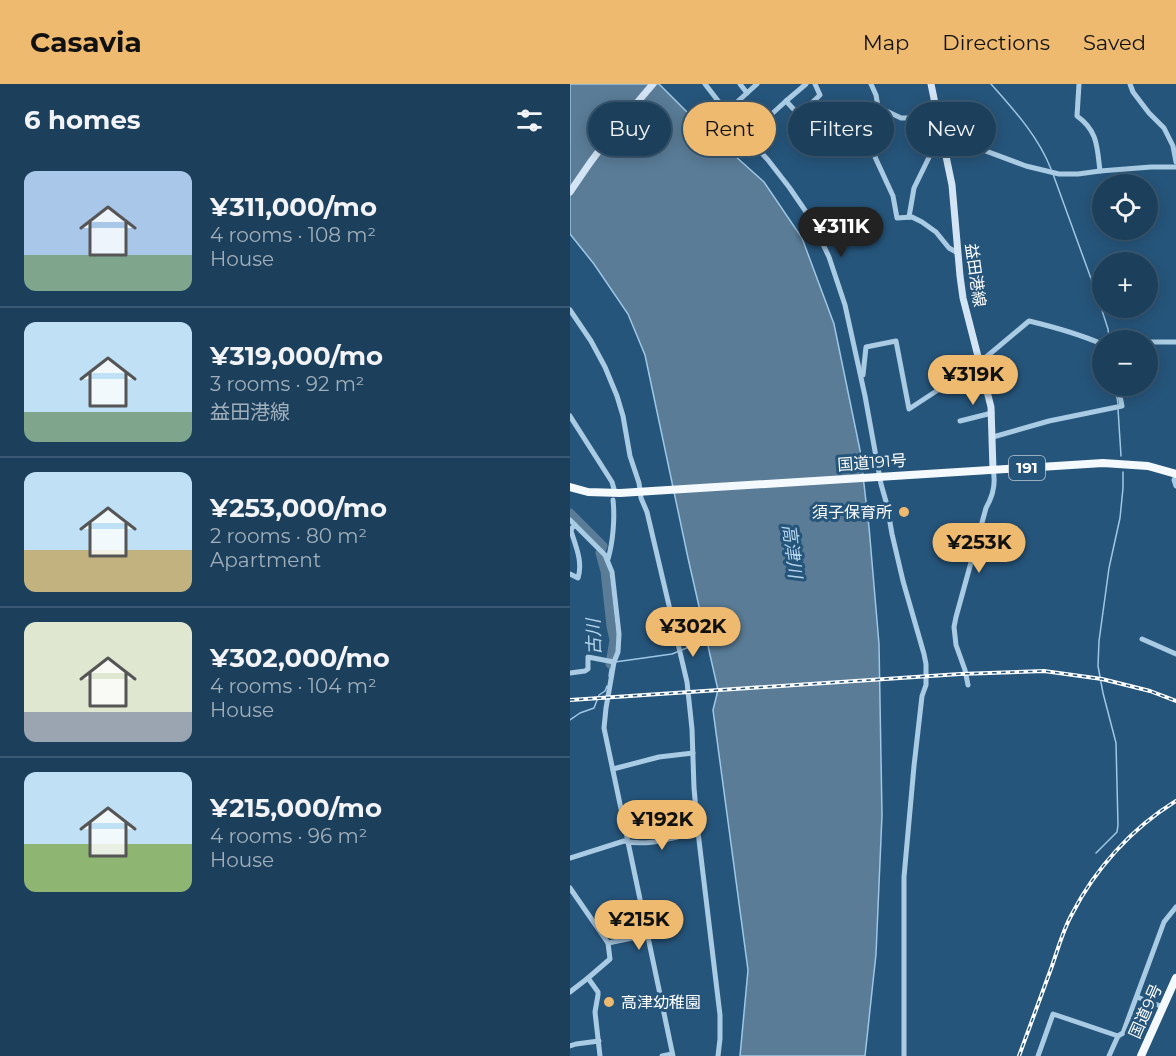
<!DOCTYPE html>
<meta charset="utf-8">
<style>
:root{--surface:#1c405c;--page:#254762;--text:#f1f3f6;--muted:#a0afbb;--line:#3a5972;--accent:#edba6f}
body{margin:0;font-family:Montserrat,"Noto Sans JP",sans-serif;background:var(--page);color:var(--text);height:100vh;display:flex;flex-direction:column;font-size:22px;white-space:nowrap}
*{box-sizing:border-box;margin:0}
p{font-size:20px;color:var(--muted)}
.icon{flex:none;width:33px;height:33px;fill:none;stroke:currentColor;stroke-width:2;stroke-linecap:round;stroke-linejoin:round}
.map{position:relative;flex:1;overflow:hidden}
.side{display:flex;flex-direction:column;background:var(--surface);width:570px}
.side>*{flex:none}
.hud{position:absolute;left:18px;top:18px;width:498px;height:54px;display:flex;gap:12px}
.tools{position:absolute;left:522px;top:90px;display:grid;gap:12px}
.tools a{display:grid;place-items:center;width:66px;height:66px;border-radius:50%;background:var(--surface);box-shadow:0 3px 15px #0003,0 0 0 2px var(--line);font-size:30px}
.price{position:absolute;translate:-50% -51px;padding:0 14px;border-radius:21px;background:var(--accent);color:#111;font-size:20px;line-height:39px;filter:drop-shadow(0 2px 3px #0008)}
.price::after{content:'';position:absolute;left:50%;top:36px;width:18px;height:14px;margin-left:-9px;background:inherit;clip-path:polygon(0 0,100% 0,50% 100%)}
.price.on{background:#222;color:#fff}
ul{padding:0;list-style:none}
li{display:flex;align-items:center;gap:18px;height:150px;padding:0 24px}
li+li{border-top:2px solid var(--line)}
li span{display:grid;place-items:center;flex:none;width:168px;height:120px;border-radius:12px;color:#555}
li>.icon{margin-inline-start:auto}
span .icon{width:72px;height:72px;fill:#fffc;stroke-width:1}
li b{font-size:26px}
h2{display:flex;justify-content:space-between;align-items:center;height:72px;padding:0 24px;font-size:26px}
.chip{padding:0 21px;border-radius:27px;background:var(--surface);box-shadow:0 3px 15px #0003,0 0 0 2px var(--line);font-size:21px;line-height:54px}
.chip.on{background:var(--accent);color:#111}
header{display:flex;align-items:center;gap:36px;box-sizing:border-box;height:84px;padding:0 30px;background:var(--accent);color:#111}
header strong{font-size:28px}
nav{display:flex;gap:33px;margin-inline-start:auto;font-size:21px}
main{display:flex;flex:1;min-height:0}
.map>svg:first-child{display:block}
.water{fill:#5a7c97;stroke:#9ec7e5;stroke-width:1.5}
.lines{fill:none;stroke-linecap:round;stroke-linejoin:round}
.stream{stroke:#9ec7e5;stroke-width:1.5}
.river{stroke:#5a7c97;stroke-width:9}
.minor{stroke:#aacbe4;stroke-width:5}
.secondary{stroke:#d3e5f4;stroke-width:7}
.trunk{stroke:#f4f9fe;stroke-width:8}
.rail-casing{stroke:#fff;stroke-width:4}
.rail{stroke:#26557b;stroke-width:1.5;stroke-dasharray:4.5;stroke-linecap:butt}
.poi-dot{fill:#edba6f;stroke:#26557b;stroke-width:2}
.labels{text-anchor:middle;stroke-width:6;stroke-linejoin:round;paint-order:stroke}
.shield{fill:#26557b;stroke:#beccd7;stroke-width:1.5}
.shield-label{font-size:15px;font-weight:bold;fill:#fff}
.street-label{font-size:16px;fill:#fff;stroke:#26557b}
.poi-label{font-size:16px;fill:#fff;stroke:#26557b;text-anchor:end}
.water-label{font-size:18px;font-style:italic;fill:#b5d5ec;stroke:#26557b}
</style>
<header>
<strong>Casavia</strong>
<nav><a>Map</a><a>Directions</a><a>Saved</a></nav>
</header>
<main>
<section class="side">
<h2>6 homes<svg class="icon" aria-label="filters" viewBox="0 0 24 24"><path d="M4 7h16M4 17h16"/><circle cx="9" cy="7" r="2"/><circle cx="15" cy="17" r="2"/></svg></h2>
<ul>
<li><span style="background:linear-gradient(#a9c7e8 70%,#7fa58c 0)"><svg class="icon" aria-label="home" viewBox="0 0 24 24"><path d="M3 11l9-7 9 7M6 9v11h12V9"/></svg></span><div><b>¥311,000/mo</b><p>4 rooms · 108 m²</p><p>House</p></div></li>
<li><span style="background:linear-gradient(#bfe0f5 75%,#7fa58c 0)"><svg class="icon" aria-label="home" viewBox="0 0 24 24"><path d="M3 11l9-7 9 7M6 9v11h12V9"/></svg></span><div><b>¥319,000/mo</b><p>3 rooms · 92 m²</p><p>益田港線</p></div></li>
<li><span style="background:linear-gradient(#bfe0f5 65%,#c2b280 0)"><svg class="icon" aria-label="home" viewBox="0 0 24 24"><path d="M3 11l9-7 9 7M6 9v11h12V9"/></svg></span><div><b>¥253,000/mo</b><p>2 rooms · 80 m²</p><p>Apartment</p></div></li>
<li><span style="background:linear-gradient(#dfe7d0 75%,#9aa5b1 0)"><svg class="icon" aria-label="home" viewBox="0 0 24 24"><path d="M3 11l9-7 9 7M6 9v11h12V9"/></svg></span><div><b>¥302,000/mo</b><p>4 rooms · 104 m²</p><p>House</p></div></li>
<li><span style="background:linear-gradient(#bfe0f5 60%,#8fb573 0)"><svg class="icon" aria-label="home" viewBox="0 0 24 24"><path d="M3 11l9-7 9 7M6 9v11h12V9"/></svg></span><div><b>¥215,000/mo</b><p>4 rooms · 96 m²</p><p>House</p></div></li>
</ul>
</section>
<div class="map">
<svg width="606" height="972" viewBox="0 0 606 972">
<rect width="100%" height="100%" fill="#26557b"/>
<path class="water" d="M0,0H89L124,35L194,98L232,154L264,240L290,366L299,443L309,560L312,731L306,870L295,972H170L178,886L143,626L148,606L118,474L75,271L58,230L24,180L0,150Z"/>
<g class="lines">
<g class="stream">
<path d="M421,0C444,26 468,52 481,85"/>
<path d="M483,90L527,211L538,245L539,256"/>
<path d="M545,302L548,320"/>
<path d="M548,325L551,372"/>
<path d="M45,578L102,570L136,556"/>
<path d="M39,592L41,579"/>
<path d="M0,636L10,629L24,624L29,611L35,607L37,602"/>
<path d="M526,769L547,748L548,741L546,659L533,609L528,582L529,557L539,484L550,434L553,404V388"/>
</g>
<path class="river" d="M0,429L33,462L30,469L35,487L41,542L44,556L40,580"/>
<g class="minor">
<path d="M135,0L173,49L198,76L219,103L241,135L259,173L275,221L295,312L311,400L317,421L322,450L333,497L354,570L356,580V601L352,612L344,682L334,793V972"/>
<path d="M170,0L177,9L187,0"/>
<path d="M236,0L216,17L229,31L250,11L245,0"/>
<path d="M301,0L306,11L308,23L305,73L323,112L327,134L342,133L352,138L366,148L379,164L388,169"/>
<path d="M509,0L507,32C528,47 527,63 530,87"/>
<path d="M560,0L563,8L579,29L594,44L603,62L606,78"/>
<path d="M177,9L166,19L194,37L216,17"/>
<path d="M308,23L331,34H368"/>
<path d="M339,133L344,104L368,55L371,52L389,57L456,82L489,90H508L530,87L581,83H606"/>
<path d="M0,226L21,257L35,283L47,312L53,332L60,372L69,399L71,414L77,428L117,598L122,645L124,704L128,748L150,931V955L148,972"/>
<path d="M578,258H606"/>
<path d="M293,291L296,263L326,257L339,325L409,279L459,237C484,243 509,250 532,260"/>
<path d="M0,332L42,398L44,405"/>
<path d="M390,337L422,329"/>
<path d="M423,353L479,337L552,322L548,302"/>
<path d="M606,392L604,396L606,402"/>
<path d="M0,436L35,471L42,488L49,550L48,568L44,578L36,624L34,644L103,972"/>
<path d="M38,475C43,458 45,434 43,416"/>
<path d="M0,490L8,494C13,478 6,463 1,447L2,444L5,441"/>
<path d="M572,555L606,570"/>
<path d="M0,589L15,587L18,585V573L44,578"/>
<path d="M398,601L395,586L386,561L384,543L386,533L416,424C423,412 426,399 423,386"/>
<path d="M43,685L89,673L123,669"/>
<path d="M0,774L54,757C78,763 105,753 128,748"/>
<path d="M0,804L38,859L40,875L18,894L28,908V911L25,928L30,972"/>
<path d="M38,859L77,851"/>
<path d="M0,908L18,894"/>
<path d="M567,913L593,923"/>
<path d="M548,952L553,949L594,838L606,823"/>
<path d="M0,962L6,960L29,957"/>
<path d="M92,972L102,970"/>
<path d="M468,972L483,930L548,952L539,972"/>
</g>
<g class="secondary">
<path d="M361,0L382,101L390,192L393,214L421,323L423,386"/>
<path d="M0,108C25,70 53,34 83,0"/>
</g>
<g class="trunk">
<path d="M0,403L18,408L50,409L533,379L578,382L606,390"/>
<path d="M571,972L606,894"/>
</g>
<g class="rail-casing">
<g id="rail">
<path d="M0,616L390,590L474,587L532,595L580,607L606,617"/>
<path d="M449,972C460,942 471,912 482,882C488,865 493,846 502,830C525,785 562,744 606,717"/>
</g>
</g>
<use href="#rail" class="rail"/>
</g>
<g class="poi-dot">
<circle cx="334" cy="428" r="6"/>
<circle cx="39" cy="918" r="6"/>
</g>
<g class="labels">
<rect class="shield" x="439" y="372" width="36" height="24" rx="4.5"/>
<g class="shield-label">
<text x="457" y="389">191</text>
</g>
<g class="street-label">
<text transform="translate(406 191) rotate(82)" y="6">益田港線</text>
<text transform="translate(302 378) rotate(-4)" y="6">国道191号</text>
<text transform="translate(575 927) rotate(-66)" y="6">国道9号</text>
</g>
<g class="poi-label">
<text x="322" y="434">須子保育所</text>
<text x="51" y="924" text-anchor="start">高津幼稚園</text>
</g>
<g class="water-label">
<text transform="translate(222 467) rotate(83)" y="6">高津川</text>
<text transform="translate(24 553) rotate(-92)" y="6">古川</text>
</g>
</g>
</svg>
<div class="tools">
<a><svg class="icon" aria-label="locate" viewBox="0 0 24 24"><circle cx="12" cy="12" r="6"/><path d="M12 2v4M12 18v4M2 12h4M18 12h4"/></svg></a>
<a>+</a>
<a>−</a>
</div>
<b class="price on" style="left:271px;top:174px">¥311K</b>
<b class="price" style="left:403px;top:322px">¥319K</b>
<b class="price" style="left:409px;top:490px">¥253K</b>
<b class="price" style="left:123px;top:574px">¥302K</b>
<b class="price" style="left:92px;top:767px">¥192K</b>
<b class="price" style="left:69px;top:867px">¥215K</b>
<div class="hud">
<a class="chip">Buy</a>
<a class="chip on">Rent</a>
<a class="chip">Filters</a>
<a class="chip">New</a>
</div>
</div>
</main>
